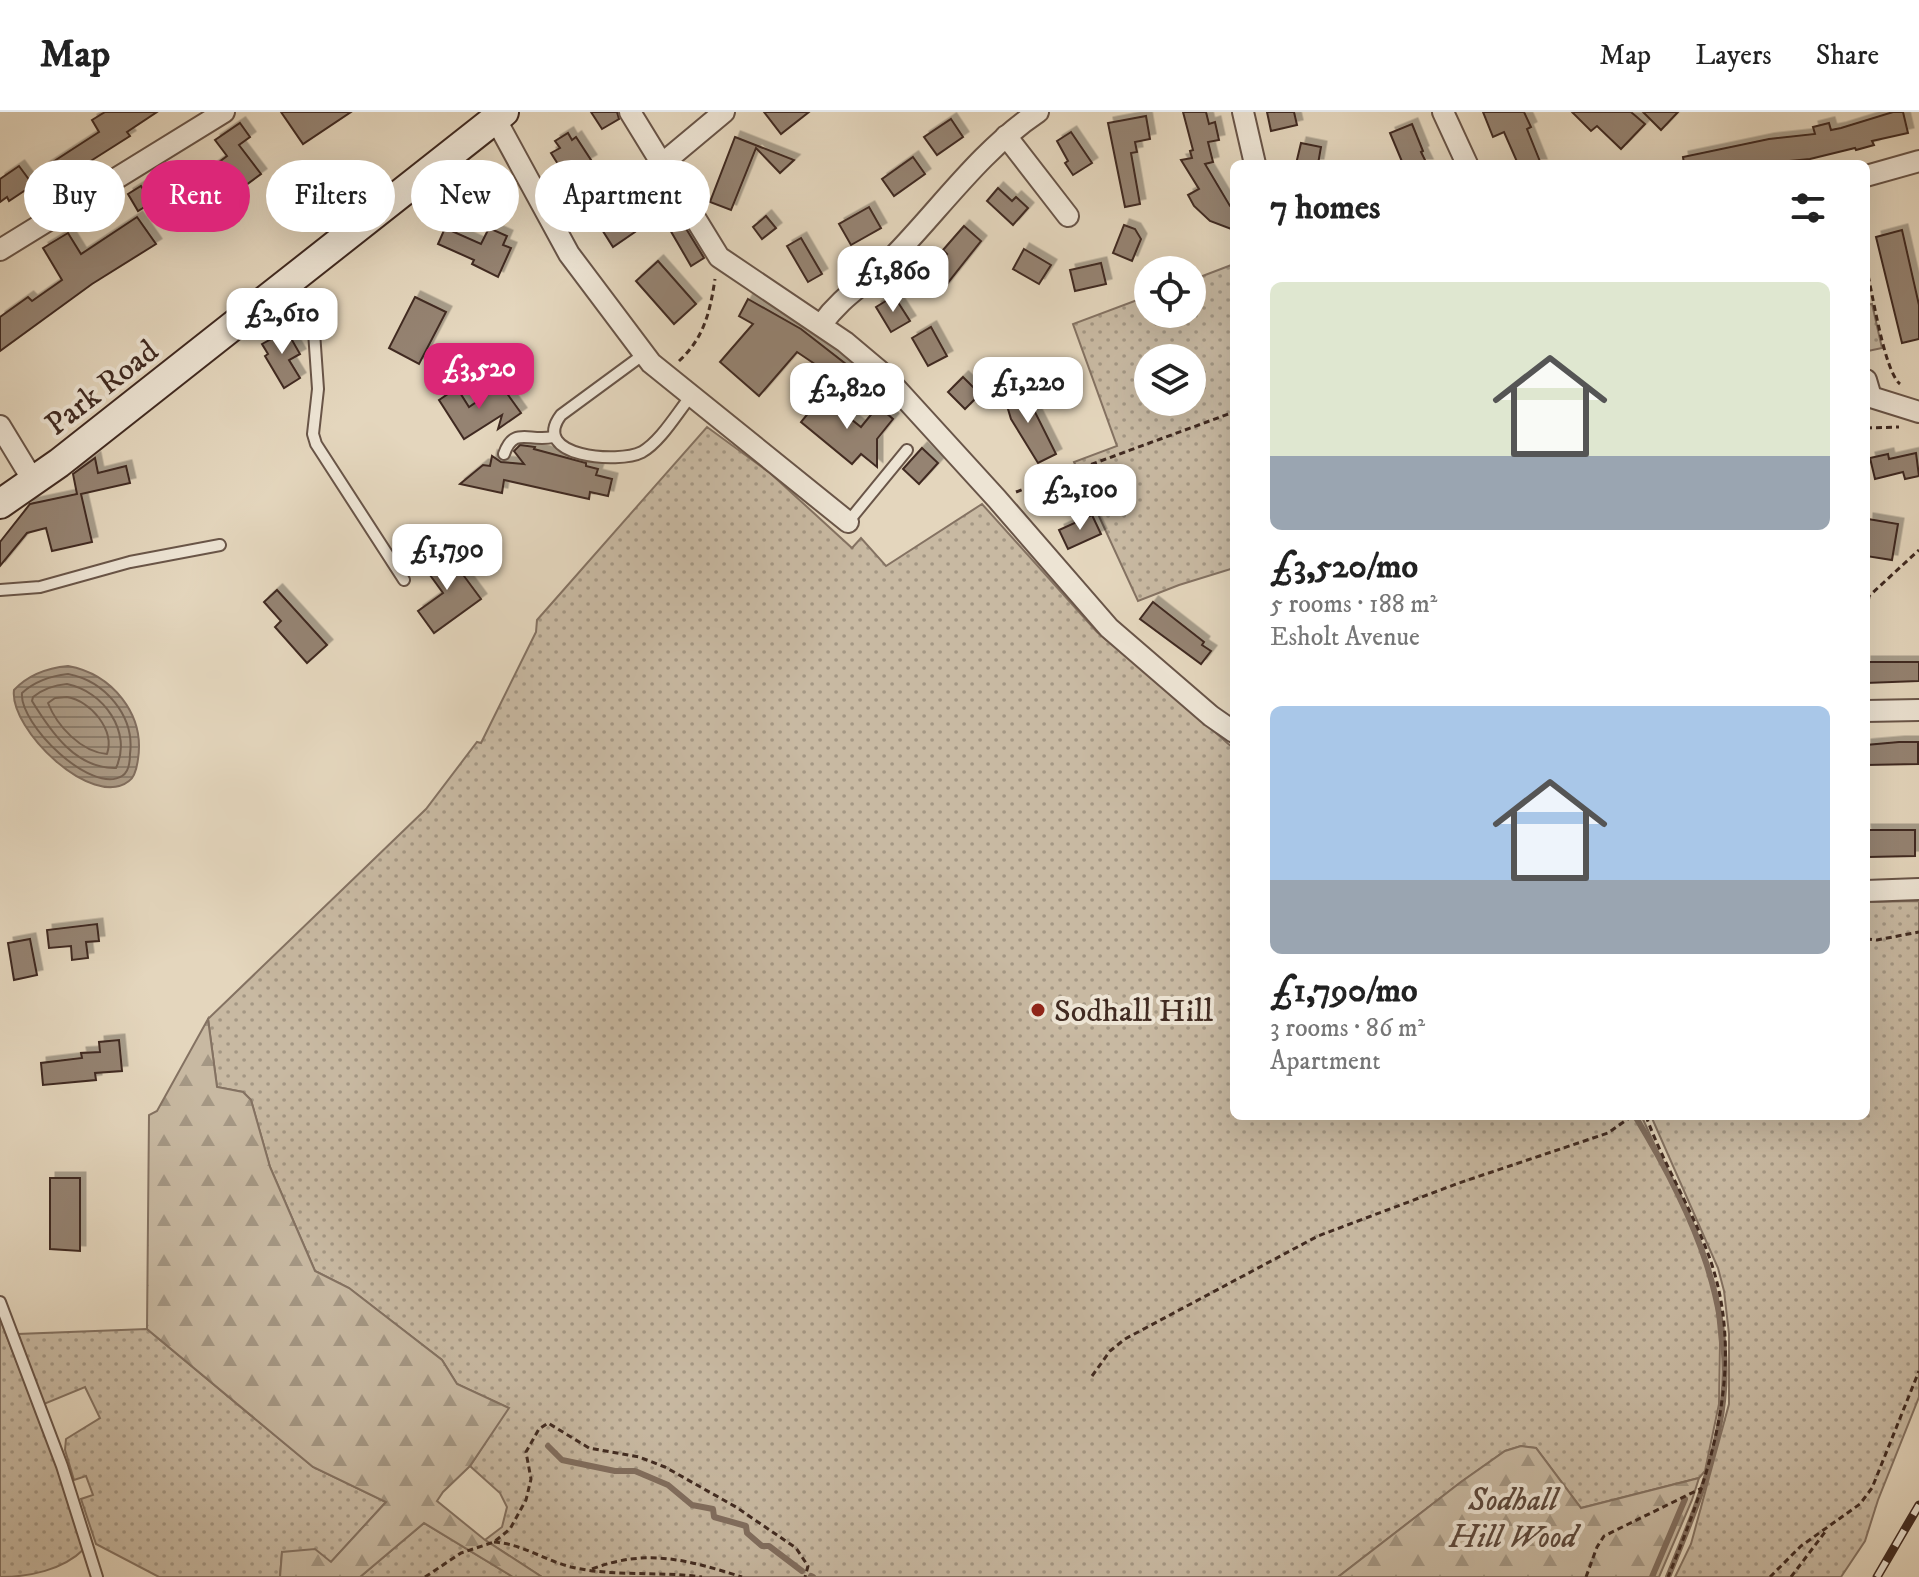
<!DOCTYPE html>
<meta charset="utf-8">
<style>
:root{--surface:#fff;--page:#f2f2f2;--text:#222;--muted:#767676;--line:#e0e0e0;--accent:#db2777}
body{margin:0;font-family:"IM FELL DW Pica",serif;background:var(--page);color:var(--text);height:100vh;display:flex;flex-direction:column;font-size:30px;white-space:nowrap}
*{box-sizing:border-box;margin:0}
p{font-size:26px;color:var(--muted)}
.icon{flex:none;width:44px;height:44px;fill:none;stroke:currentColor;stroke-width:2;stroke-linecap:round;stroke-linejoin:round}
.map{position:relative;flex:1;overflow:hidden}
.panel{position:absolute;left:1230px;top:48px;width:640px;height:960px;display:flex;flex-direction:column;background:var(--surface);border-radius:12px;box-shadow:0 8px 32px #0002}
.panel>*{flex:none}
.banner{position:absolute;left:24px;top:48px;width:760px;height:72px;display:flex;gap:16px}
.buttons{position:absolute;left:1134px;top:144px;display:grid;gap:16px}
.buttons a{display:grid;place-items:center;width:72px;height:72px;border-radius:50%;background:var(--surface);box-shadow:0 8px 32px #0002;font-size:40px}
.price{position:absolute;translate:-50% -68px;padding:0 18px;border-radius:16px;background:#fff;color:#222;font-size:26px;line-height:52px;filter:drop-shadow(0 2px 4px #0008)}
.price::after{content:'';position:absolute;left:50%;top:48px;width:24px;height:18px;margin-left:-12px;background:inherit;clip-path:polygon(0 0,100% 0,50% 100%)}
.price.current{background:var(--accent);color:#fff}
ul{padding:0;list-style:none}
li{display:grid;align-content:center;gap:16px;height:424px;padding:0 40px}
li span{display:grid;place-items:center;height:248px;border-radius:12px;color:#555}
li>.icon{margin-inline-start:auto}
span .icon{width:144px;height:144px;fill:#fffc;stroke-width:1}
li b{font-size:34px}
h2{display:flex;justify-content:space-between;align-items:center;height:96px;padding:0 40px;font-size:34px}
.chip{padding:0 28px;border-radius:36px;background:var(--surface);box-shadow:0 8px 32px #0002;font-size:28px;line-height:72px}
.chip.current{background:var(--accent);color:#fff}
header{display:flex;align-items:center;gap:48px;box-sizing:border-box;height:112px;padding:0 40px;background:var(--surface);border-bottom:2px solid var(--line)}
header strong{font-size:38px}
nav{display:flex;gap:44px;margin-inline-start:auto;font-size:28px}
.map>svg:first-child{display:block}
.grass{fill:url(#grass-dots);stroke:#847262;stroke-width:2;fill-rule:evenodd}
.forest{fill:url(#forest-firs);stroke:#847262;stroke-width:2}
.water{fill:url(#water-rules);stroke:#816e5f;stroke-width:2}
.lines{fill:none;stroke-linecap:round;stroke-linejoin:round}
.shore{stroke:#766354;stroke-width:2}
.stream{stroke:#816e5f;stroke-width:6}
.building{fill:#958372;stroke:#402a21;stroke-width:2;filter:url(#shadow)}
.service-casing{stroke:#695548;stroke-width:14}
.minor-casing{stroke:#695548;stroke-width:24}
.secondary-casing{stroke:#402a21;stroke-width:32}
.path{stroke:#402a21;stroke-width:3;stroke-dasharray:6 4;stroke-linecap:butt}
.service{stroke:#ede4d4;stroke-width:10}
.minor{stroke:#ede4d4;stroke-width:20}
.secondary{stroke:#ede4d4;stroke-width:28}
.rail-casing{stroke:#402a21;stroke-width:9}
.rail{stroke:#ede4d4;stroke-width:6;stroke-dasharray:18;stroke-linecap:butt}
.poi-dot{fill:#8f2418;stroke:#ede4d4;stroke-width:3}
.labels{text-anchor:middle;stroke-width:8;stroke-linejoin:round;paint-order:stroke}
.street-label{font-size:32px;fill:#402a21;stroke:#ede4d4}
.poi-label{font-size:32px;fill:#402a21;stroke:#ede4d4;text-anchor:start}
.park-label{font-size:32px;font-style:italic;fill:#5b473b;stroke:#ede4d4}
</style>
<header>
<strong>Map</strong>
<nav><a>Map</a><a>Layers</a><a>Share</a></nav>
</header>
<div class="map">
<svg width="1919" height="1465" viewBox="0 0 1919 1465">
<defs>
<pattern id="grass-dots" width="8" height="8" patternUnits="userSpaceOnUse" patternTransform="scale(2)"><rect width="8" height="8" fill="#c8b9a2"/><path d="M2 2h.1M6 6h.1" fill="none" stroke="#a49784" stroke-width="1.8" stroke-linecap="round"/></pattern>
<pattern id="forest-firs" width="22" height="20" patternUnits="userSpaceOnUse" patternTransform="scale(2)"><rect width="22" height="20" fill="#c8b9a2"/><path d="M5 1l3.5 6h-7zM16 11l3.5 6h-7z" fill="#a49784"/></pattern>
<pattern id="water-rules" width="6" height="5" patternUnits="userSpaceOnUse" patternTransform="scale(2)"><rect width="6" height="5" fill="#ac9c88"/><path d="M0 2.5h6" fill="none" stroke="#8d7f6f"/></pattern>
<filter id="shadow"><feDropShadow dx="5.5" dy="-5.5" stdDeviation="0" flood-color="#0004"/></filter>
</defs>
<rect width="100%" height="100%" fill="#e4d6bd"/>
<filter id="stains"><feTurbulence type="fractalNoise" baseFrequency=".0025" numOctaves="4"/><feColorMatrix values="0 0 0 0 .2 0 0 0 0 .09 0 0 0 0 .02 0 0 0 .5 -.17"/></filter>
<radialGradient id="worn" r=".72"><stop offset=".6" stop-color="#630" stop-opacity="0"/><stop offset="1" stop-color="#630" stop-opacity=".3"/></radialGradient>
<g class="grass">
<path d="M1234,152V456L1179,473L1138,489L1074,350L1117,334L1073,212L1148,184V202H1192V168ZM1148,246H1192V290H1148Z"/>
<path d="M1872,192L1882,236L1868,239L1866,193Z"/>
<path d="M707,315L770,361L852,436L861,426L886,454L982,392L1097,520L1168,578L1234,637V1004H1631L1633,1007L1642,1005L1708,1151L1715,1180L1720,1231L1719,1292L1705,1359L1699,1366L1581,1396L1536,1336L1521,1334L1505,1339L1461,1370L1338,1465H542L485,1428L502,1415L507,1395L500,1381L470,1354L508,1296L457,1272L442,1248L349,1176L315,1159L270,1055L251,988L243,980L217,975L208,907L426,697L477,630L481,631L536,520L537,508Z"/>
<path d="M1919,789V1285L1878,1388L1865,1429L1841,1465H1675L1691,1432L1729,1292V1222L1724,1179L1718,1156L1651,1004H1866V790Z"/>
<path d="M0,1207L55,1349L84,1437C63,1458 29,1465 0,1465Z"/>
<path d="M147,1217L313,1355L386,1390L331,1450L282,1440L280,1465H159L96,1432L81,1387L93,1383L86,1364L74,1368L65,1338L66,1327L100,1306L85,1275L44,1292L18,1222Z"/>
<path d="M424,1411L513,1465H360Z"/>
</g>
<g class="forest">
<path d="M208,907L217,975L243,980L251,988L270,1055L315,1159L349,1176L442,1248L457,1272L509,1296L470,1354L443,1380L437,1389L485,1428L542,1465H513L424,1411L360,1465H280L282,1440L315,1437L331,1450L386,1390L313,1355L147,1217L149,1003L157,999Z"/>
<path d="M1521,1334L1536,1336L1581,1396L1699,1366L1692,1388L1659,1465H1338L1461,1370L1505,1339Z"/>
</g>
<path class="water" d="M68,554C112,562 145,602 138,647C137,655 135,665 129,669C92,698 9,617 14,578C29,562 47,556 68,554Z"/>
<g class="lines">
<g class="shore">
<path d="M68,562C105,569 135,604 130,642C130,649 129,660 122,664C91,683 19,612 22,581C35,569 50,564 68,562Z"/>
<path d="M67,572C103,579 133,620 116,656C76,657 51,620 32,589L33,585C43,577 54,573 67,572Z"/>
<path d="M67,585C91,589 115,618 107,642C81,640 57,614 48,591L55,586Z"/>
</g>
<g class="stream">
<path d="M1635,1004C1691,1096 1742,1204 1719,1315C1709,1367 1688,1416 1668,1465"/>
<path d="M548,1334L562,1348L615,1359H635L668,1373L692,1393L713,1397L714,1405L746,1414L747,1421L762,1434H769L802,1459"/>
<path d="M811,1464L813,1465"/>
<path d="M1652,1465L1685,1387"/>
</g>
</g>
<g class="building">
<path d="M105,0H157L127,20L130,24L56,71L45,55L99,20L92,8Z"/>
<path d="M281,0H351L303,32Z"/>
<path d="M591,0H617L619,7L602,17Z"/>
<path d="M764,0H809L781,22Z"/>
<path d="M1183,0H1206L1209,12L1215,10L1219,28L1208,30L1213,50L1205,52L1230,94L1234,95V118L1210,109L1194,94L1188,83L1199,77L1181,48L1192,46L1190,39L1193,38Z"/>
<path d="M1267,0H1294L1297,13L1271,19Z"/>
<path d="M1483,0H1524L1531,15L1527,17L1541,52H1518L1504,20L1493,25Z"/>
<path d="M1572,0H1631L1645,12L1621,37L1597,14L1591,19Z"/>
<path d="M1643,0H1678L1661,18Z"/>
<path d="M1893,0H1903L1908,21L1872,29L1874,33L1856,38L1855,36L1810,47L1757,52H1684L1683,45L1769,27L1815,22L1813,15L1829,11L1831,18L1841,16Z"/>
<path d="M1146,4L1150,27L1135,30L1137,40L1131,41L1140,92L1125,95L1108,11Z"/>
<path d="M951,7L963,25L937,43L924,25Z"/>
<path d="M240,11L250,25L239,33L261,62L193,112L172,85L227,44L215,28Z"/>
<path d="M1412,12L1423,39L1421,40L1427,52H1403L1390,21Z"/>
<path d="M1071,20L1092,51L1073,63L1065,51L1068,49L1057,29Z"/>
<path d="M568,21L572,28L576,25L591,48L584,52L604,83L609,80L635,120L613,135L587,94L590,92L566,54L561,57L551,41L560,36L555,29Z"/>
<path d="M735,25L794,48L780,61L756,36L731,98L710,90Z"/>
<path d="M1301,31L1321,35L1318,52H1296Z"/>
<path d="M913,45L925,62L894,84L882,67Z"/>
<path d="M19,54L33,73L9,89L7,85L0,90V67Z"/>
<path d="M141,74L151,91L138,99L128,82Z"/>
<path d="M998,76L1012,89L1016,85L1028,96L1013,113L987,89Z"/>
<path d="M869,95L881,116L851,133L839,112Z"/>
<path d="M674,97L704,146L691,154L662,104Z"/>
<path d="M766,104L776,116L762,127L753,115Z"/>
<path d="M137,105L156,132L92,172L0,239V205L28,185L32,189L62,168L43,136L68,121L81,142Z"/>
<path d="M1124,113L1135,117L1141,127L1132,149L1113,141Z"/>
<path d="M964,114L981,129L939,182L924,170L947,142L943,138Z"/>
<path d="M445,116L481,132L489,116L507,124L503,133L511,136L498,165L472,152L474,148L438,132Z"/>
<path d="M1902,118L1919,193V227L1902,231L1876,125Z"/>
<path d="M801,126L822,162L808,170L787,134Z"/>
<path d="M1024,137L1051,153L1039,172L1013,157Z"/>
<path d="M658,149L696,192L674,212L636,169Z"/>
<path d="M1101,151L1106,172L1075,179L1070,158Z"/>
<path d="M894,184L910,209L891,220L876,195Z"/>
<path d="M415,185L446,200L419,252L389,236Z"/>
<path d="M748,187L801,217L851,256L840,269L797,240L759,284L720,250L753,212L739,204Z"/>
<path d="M284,214L300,242L289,248L300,266L284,276L265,244L268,242L262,232L271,227L269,223Z"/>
<path d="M931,215L947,244L928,254L912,226Z"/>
<path d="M963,265L980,282L965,297L948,280Z"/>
<path d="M501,273L521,301L498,317L502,303L464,327L439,288L457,276L469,295Z"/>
<path d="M1018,273L1025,300L1033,296L1056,342L1038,351L1011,307L1002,277Z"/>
<path d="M822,284L861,315L878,294L893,307L877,327V355L861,342L852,352L801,310Z"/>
<path d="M520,333L535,335L534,337L586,351V354L598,357L596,363L612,367L608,384L590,380L589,387L504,368L502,381L460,372L483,353L490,354L492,344L501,350L524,352L514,339Z"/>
<path d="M922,336L938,351L919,372L903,357Z"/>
<path d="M1916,341L1919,364L1905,367L1903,360L1875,367L1870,346L1888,342L1889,347Z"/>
<path d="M95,346L98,361L126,354L130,371L81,382L92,430L52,439L46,416L27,421L0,454V430L30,392L77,382L73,362Z"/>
<path d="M1087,383L1095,400L1080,408L1072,391Z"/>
<path d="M1092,403L1101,422L1068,437L1059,418Z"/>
<path d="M1868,407L1898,412L1892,448L1866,444Z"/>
<path d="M444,437L481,487L434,521L418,499L443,481L422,452Z"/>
<path d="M277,478L327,533L307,551L275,515L281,509L264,490Z"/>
<path d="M1153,490L1204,530L1202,533L1211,539L1201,552L1140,507Z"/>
<path d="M1866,550H1919V569L1866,571Z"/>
<path d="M1899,630H1918V652L1866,653V633Z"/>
<path d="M1866,718H1915V744L1869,745Z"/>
<path d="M97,812L99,829L86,830L88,846L72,848L71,834L49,836L47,818Z"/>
<path d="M30,827L37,863L14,868L8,831Z"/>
<path d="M119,928L122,959L95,961L96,968L43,973L41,951L82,946L81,941L100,940L99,930Z"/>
<path d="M50,1066H80V1139L50,1137Z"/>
</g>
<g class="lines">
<g class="service-casing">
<g id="service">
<path d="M281,178L314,220L318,277L313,322L316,332L404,468"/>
<path d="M644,242L561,303C529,345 619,352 642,340C661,329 677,301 691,284"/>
<path d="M504,342C514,314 528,330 553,325"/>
<path d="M848,410L907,338"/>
<path d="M0,478L40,475L130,450L220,433"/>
<path d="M0,1190L62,1354L97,1465"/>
</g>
</g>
<g class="minor-casing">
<g id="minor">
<path d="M630,0L719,145L845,230L883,262L997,387L1109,516L1211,604L1234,620"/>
<path d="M1243,0L1255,52"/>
<path d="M1443,0L1467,52"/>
<path d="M496,8L569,142L651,251L848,410"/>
<path d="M1006,24L1068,104"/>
<path d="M663,51L724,0"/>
<path d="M1866,64L1919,49"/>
<path d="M0,138L224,0"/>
<path d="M821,213C844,181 867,172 893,145C940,97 981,38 1038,0"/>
<path d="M1866,268L1871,285L1919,300"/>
<path d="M0,314L34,370"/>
<path d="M1866,599L1919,598"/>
<path d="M1866,779L1919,777"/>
</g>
</g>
<g class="secondary-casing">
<path id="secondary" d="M0,392L59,351L504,0"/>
</g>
<g class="path">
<path d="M1866,154C1872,178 1884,259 1900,272"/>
<path d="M679,249C704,226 710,200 715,167"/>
<path d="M1866,316L1899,315"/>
<path d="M1016,380L1234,300"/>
<path d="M1866,508L1869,484L1919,438"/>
<path d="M1866,827L1877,828L1919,820"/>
<path d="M1646,1004C1664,1054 1694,1100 1711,1150C1747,1257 1709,1366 1668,1465"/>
<path d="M1092,1264L1110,1239L1125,1227L1318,1124L1459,1071L1608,1021L1632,1004"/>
<path d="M494,1430C522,1432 544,1448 571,1455C613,1465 659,1459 702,1465"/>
<path d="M592,1457C647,1436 688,1448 742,1465"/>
<path d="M425,1465L461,1441L494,1430L510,1417L526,1388L531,1367L526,1340L539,1317L548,1311L589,1336L639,1345L665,1355L736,1395L796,1436L808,1454L805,1465"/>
<path d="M1586,1465L1597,1435L1604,1424L1702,1376"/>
<path d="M1770,1465L1801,1434L1860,1392L1872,1376L1919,1259"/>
<path d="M1791,1465L1825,1420"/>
</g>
<use href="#service" class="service"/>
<use href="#minor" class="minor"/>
<use href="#secondary" class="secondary"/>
<g class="rail-casing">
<path id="rail" d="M1877,1465L1919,1393"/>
</g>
<use href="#rail" class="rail"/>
</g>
<circle class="poi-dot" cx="1038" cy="898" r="8"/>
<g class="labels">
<g class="street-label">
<text transform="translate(101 275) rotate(-38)" y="11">Park Road</text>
</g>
<g class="poi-label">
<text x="1054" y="909">Sodhall Hill</text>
</g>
<g class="park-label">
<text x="1513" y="1398">Sodhall<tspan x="1513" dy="37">Hill Wood</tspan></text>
</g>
</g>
<rect width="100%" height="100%" filter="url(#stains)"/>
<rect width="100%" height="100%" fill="url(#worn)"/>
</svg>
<div class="buttons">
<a><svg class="icon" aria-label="locate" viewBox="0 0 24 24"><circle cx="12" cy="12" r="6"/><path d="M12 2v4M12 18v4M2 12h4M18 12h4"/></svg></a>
<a><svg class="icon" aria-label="layers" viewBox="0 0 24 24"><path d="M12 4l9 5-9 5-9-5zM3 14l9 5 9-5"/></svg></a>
</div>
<b class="price" style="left:893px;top:202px">£1,860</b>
<b class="price" style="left:282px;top:244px">£2,610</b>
<b class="price current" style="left:479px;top:299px">£3,520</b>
<b class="price" style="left:1028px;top:313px">£1,220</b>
<b class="price" style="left:847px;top:319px">£2,820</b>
<b class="price" style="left:1080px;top:420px">£2,100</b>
<b class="price" style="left:447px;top:480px">£1,790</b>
<div class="banner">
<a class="chip">Buy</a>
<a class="chip current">Rent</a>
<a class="chip">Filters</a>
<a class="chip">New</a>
<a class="chip">Apartment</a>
</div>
<section class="panel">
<h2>7 homes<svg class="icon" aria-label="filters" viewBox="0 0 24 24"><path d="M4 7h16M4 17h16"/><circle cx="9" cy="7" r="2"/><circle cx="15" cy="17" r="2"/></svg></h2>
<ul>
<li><span style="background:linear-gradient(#dfe7d0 70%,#9aa5b1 0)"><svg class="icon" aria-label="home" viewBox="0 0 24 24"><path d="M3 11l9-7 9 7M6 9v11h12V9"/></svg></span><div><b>£3,520/mo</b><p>5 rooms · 188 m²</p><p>Esholt Avenue</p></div></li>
<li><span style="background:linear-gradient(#a9c7e8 70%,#9aa5b1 0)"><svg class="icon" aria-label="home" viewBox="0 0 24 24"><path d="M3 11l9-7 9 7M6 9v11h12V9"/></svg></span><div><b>£1,790/mo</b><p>3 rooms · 86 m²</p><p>Apartment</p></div></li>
</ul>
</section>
</div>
